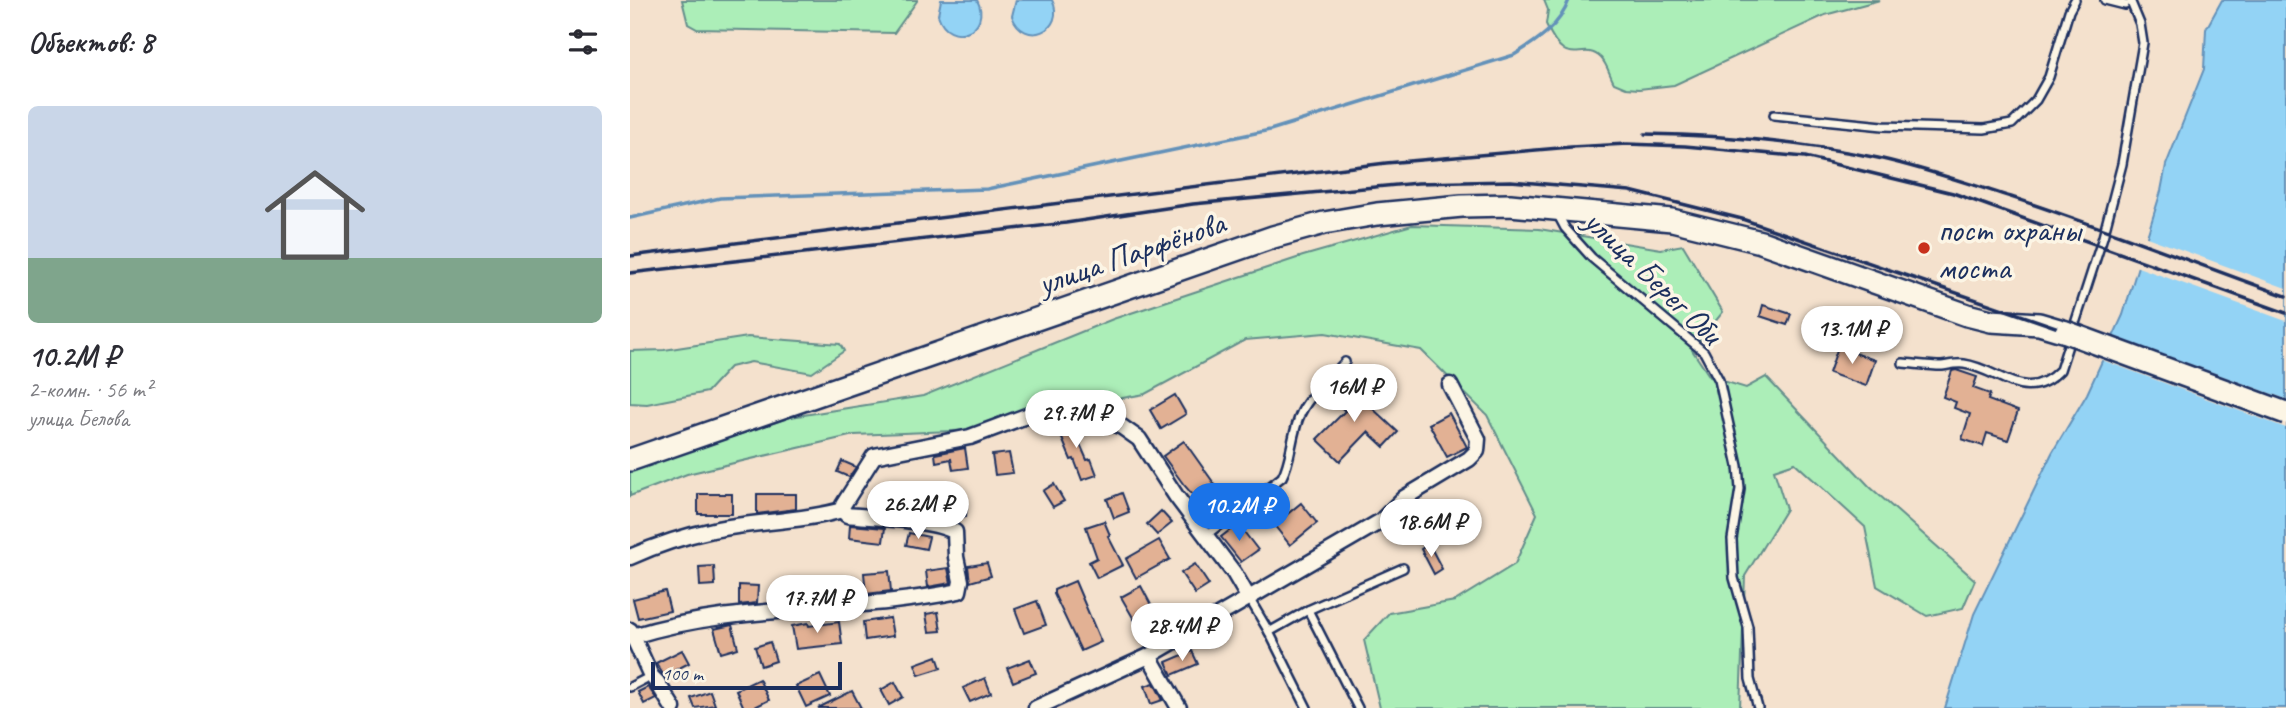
<!DOCTYPE html>
<html lang="ru">
<meta charset="utf-8">
<style>
:root{--surface:#fff;--page:#f2f2f3;--text:#2b2b33;--muted:#7c7c81;--accent:#1a73e8}
body{margin:0;font-family:Caveat,sans-serif;background:var(--page);color:var(--text);height:100vh;display:flex;flex-direction:column;font-size:26px;white-space:nowrap}
*{box-sizing:border-box;margin:0}
p{font-size:23px;color:var(--muted)}
.icon{flex:none;width:38px;height:38px;fill:none;stroke:currentColor;stroke-width:2;stroke-linecap:round;stroke-linejoin:round}
.map{position:relative;flex:1;overflow:hidden}
.panel{display:flex;flex-direction:column;background:var(--surface);width:630px}
.panel>*{flex:none}
.scale{position:absolute;left:21px;bottom:18px;width:191px;box-sizing:border-box;padding-left:7px;border:4px solid #1b2f5e;border-top:0;font-size:19px;line-height:24px;white-space:nowrap;color:#1b2f5e;-webkit-text-stroke:5px #fcf5e5;paint-order:stroke}
.price{position:absolute;translate:-50% -60px;padding:0 16px;border-radius:24px;background:#fff;color:#222;font-size:23px;line-height:46px;filter:drop-shadow(0 2px 4px #0008)}
.price::after{content:'';position:absolute;left:50%;top:42px;width:21px;height:16px;margin-left:-10px;background:inherit;clip-path:polygon(0 0,100% 0,50% 100%)}
.price.selected{background:var(--accent);color:#fff}
ul{padding:0;list-style:none}
li{display:grid;align-content:center;gap:14px;height:371px;padding:0 28px}
li span{display:grid;place-items:center;height:217px;border-radius:10px;color:#555}
li>.icon{margin-inline-start:auto}
span .icon{width:126px;height:126px;fill:#fffc;stroke-width:1}
li b{font-size:30px}
h2{display:flex;justify-content:space-between;align-items:center;height:84px;padding:0 28px;font-size:30px}
main{display:flex;flex:1;min-height:0}
.map>svg:first-child{display:block}
.green{fill:#aceeb8;stroke:#648e8b;stroke-width:2}
.water{fill:#93d3f5;stroke:#6391b9;stroke-width:2}
.pier{fill:#f4e1cd}
.lines{fill:none;stroke-linecap:round;stroke-linejoin:round}
.stream{stroke:#6391b9;stroke-width:3.5}
.building{fill:#e2b194;stroke:#1b2f5e;stroke-width:2}
.service-casing{stroke:#1b2f5e;stroke-width:12}
.minor-casing{stroke:#1b2f5e;stroke-width:19}
.secondary-casing{stroke:#1b2f5e;stroke-width:26}
.service{stroke:#fcf5e5;stroke-width:7}
.minor{stroke:#fcf5e5;stroke-width:14}
.secondary{stroke:#fcf5e5;stroke-width:21}
.rail{stroke:#1b2f5e;stroke-width:3.5}
.secondary-bridge-casing{stroke:#1b2f5e;stroke-width:26;stroke-linecap:butt}
.secondary-bridge{stroke:#fcf5e5;stroke-width:21}
.poi-dot{fill:#c8321e;stroke:#fcf5e5;stroke-width:2.5}
.labels{text-anchor:middle;stroke-width:7;stroke-linejoin:round;paint-order:stroke}
.poi-label{font-size:33px;fill:#1b2f5e;stroke:#fcf5e5;text-anchor:start}
.street-label{font-size:33px;fill:#1b2f5e;stroke:#fcf5e5}
</style>
<main>
<section class="panel">
<h2>Объектов: 8<svg class="icon" aria-label="filters" viewBox="0 0 24 24"><path d="M4 7h16M4 17h16"/><circle cx="9" cy="7" r="2"/><circle cx="15" cy="17" r="2"/></svg></h2>
<ul>
<li><span style="background:linear-gradient(#c9d6e8 70%,#7fa58c 0)"><svg class="icon" aria-label="home" viewBox="0 0 24 24"><path d="M3 11l9-7 9 7M6 9v11h12V9"/></svg></span><div><b>10.2M ₽</b><p>2-комн. · 56 m²</p><p>улица Белова</p></div></li>
</ul>
</section>
<div class="map">
<svg width="1656" height="708" viewBox="0 0 1656 708">
<rect width="100%" height="100%" fill="#f4e1cd"/>
<filter id="ink" filterUnits="userSpaceOnUse"><feTurbulence type="fractalNoise" baseFrequency=".0143" numOctaves="2"/><feDisplacementMap in="SourceGraphic" scale="14" xChannelSelector="R" yChannelSelector="G"/><feConvolveMatrix kernelMatrix="1 2 1 2 8 2 1 2 1" color-interpolation-filters="sRGB"/></filter>
<g filter="url(#ink)">
<g class="green">
<path d="M52,0H287V1L264,33L67,29L58,24Z"/>
<path d="M914,0H1250L1195,15L1044,85L1009,89L996,88L984,83C980,76 977,64 971,58C951,39 938,74 916,24L918,10Z"/>
<path d="M782,225L909,229L1031,249L1053,245L1093,312L1062,350L1080,377L1116,388L1136,377L1240,487L1345,580L1333,608L1297,616L1247,586L1235,527L1165,463L1144,470L1156,509L1115,576L1110,708H750L734,640L759,613L825,601L885,564L907,514L857,415L791,350L695,333L615,340L515,394L470,402L428,399L347,430L224,435L57,474L0,496V471L161,417L293,396L483,319L673,256Z"/>
<path d="M118,337L210,344L214,351L182,373L121,362L100,367L77,392L17,404L0,403V351L34,350Z"/>
</g>
<g class="water">
<path d="M311,0H347C363,30 319,49 308,15Z"/>
<path d="M386,0H422C437,30 394,49 382,16Z"/>
<path d="M1592,0H1656V708H1315L1344,614L1422,453L1457,394L1493,315L1531,191L1536,165L1574,69L1576,29Z"/>
</g>
<g class="pier">
<path d="M1514,236L1656,288V321L1505,266Z"/>
<path d="M1480,335L1656,399V428L1469,359Z"/>
</g>
<g class="lines">
<path class="stream" d="M0,218L90,198L357,189L640,130L884,55C907,41 930,26 939,0"/>
</g>
<g class="building">
<path d="M1133,305L1161,314L1157,325L1130,316Z"/>
<path d="M1208,347L1245,360L1236,386L1199,373Z"/>
<path d="M1326,370L1347,377L1343,388L1360,394L1358,400L1388,411L1378,440L1357,433L1353,446L1332,439L1340,414L1324,408L1326,402L1313,397L1322,371Z"/>
<path d="M713,381L768,432L754,447L738,432L710,461L687,439L715,411L699,395Z"/>
<path d="M545,395L556,414L531,429L520,410Z"/>
<path d="M819,413L837,447L817,457L799,424Z"/>
<path d="M439,419L457,460L461,459L467,475L452,480L444,459L441,460L426,424Z"/>
<path d="M554,441L593,496L575,509L554,485L533,456Z"/>
<path d="M335,448L338,468L323,470L321,459L306,462L305,454Z"/>
<path d="M379,453L383,473L365,475L362,455Z"/>
<path d="M212,461L226,467L219,477L207,472Z"/>
<path d="M424,484L434,501L423,507L413,491Z"/>
<path d="M492,493L499,512L484,518L477,499Z"/>
<rect x="68" y="494" width="34" height="20"/>
<path d="M127,494H166V509L127,514Z"/>
<path d="M308,496L337,498L336,517L307,515Z"/>
<path d="M671,503L687,523L660,545L644,525Z"/>
<path d="M531,511L542,523L527,535L517,524Z"/>
<path d="M474,521L480,535L478,536L493,565L467,578L459,562L467,558L456,527Z"/>
<path d="M608,524L628,550L611,562L591,537Z"/>
<path d="M220,525L255,528L253,542L219,538Z"/>
<path d="M279,533L299,537L296,549L276,545Z"/>
<path d="M529,540L540,559L506,578L496,559Z"/>
<path d="M799,544L812,569L804,574L791,549Z"/>
<path d="M357,563L361,576L340,582L338,566Z"/>
<path d="M565,564L579,585L565,594L551,573Z"/>
<path d="M84,566L85,585L70,586L69,567Z"/>
<path d="M318,568L321,583L298,587L296,571Z"/>
<path d="M259,571L261,591L236,594L234,573Z"/>
<path d="M445,581L471,642L451,651L424,594V590Z"/>
<path d="M150,582L199,583L198,597L150,601Z"/>
<path d="M109,585L128,586L127,603L109,605Z"/>
<path d="M511,586L528,618L509,628L491,597Z"/>
<path d="M35,591L40,611L8,618L3,599Z"/>
<path d="M407,601L416,625L394,633L385,609Z"/>
<path d="M308,612L311,631L299,632L296,614Z"/>
<path d="M260,618L263,636L235,640L233,622Z"/>
<path d="M209,622L212,644L166,649L162,626L178,623L179,626Z"/>
<path d="M102,625L108,648L91,653L84,629Z"/>
<path d="M140,642L146,661L131,666L125,647Z"/>
<path d="M52,650L59,663L34,676L26,663Z"/>
<path d="M562,651L568,664L542,675L536,662Z"/>
<path d="M307,656L311,668L289,675L285,664Z"/>
<path d="M400,659L406,673L383,682L377,668Z"/>
<path d="M190,675L200,696L176,707L166,686Z"/>
<path d="M355,678L361,693L340,702L333,688Z"/>
<path d="M129,679L139,700L123,708H114L106,690Z"/>
<path d="M265,682L273,697L259,705L251,690Z"/>
<path d="M524,683L533,700L521,704L515,686Z"/>
<path d="M18,687L26,698L14,704L8,692Z"/>
<path d="M80,691L85,705L65,708L61,698Z"/>
<path d="M222,691L231,708H188Z"/>
</g>
<g class="lines">
<g class="service-casing">
<g id="service">
<path d="M1475,0L1495,5"/>
<path d="M1144,115L1253,126L1354,129L1382,124L1406,100L1419,77L1439,11L1445,0"/>
<path d="M927,213L935,228L962,258L1074,352L1089,380L1108,466L1110,489L1102,539L1104,578L1118,627L1120,679L1128,708"/>
<path d="M1273,363C1286,364 1299,366 1312,366C1319,365 1327,363 1334,364C1370,369 1395,406 1430,370L1473,237L1492,164L1513,43L1510,24L1500,0"/>
<path d="M575,536L652,477C662,459 661,433 671,413C680,394 701,377 715,362"/>
<path d="M619,598L639,632L677,708"/>
<path d="M678,610L728,708"/>
<path d="M639,632L678,610L773,568"/>
<path d="M0,687L21,676"/>
</g>
</g>
<g class="minor-casing">
<g id="minor">
<path d="M0,557C27,545 54,536 83,530C125,521 170,522 212,510"/>
<path d="M0,630L21,676L27,682L43,708"/>
<path d="M3,636C108,603 222,613 329,591L331,581L326,557L325,532C304,519 243,518 217,515L212,510L213,505L244,456L340,437L431,403L492,427L509,439L546,496L604,573L618,597"/>
<path d="M519,656L549,708"/>
<path d="M406,708L519,656L751,521L774,498L839,459L847,451L848,439L820,385"/>
</g>
</g>
<g class="secondary-casing">
<path id="secondary" d="M0,460L643,237L694,223L747,214L832,206L880,205L1042,220L1131,242L1337,315L1361,321L1409,324L1436,332"/>
</g>
<use href="#service" class="service"/>
<use href="#minor" class="minor"/>
<use href="#secondary" class="secondary"/>
<g class="rail">
<path d="M1015,134C1094,135 1171,142 1248,158C1293,168 1337,183 1381,197C1473,227 1564,263 1656,296"/>
<path d="M0,256L756,163L941,147L997,144L1055,146L1175,157L1323,193L1656,313"/>
<path d="M0,273L436,223L563,204L788,183L881,181L1000,191L1112,219L1437,331L1656,411"/>
</g>
<g class="secondary-bridge-casing">
<path id="secondary-bridge" d="M1436,332L1656,413"/>
</g>
<use href="#secondary-bridge" class="secondary-bridge"/>
</g>
</g>
<circle class="poi-dot" cx="1294" cy="248" r="7"/>
<g class="labels">
<g class="poi-label">
<text x="1308" y="241">пост охраны<tspan x="1308" dy="38">моста</tspan></text>
</g>
<g class="street-label">
<text transform="translate(501 252) rotate(-19)" y="12">улица Парфёнова</text>
<text transform="translate(1024 276) rotate(44)" y="12">улица Берег Оби</text>
</g>
</g>
</svg>
<div class="scale">100 m</div>
<b class="price" style="left:1222px;top:366px">13.1M ₽</b>
<b class="price" style="left:724px;top:424px">16M ₽</b>
<b class="price" style="left:446px;top:450px">29.7M ₽</b>
<b class="price" style="left:288px;top:541px">26.2M ₽</b>
<b class="price selected" style="left:609px;top:543px">10.2M ₽</b>
<b class="price" style="left:801px;top:559px">18.6M ₽</b>
<b class="price" style="left:187px;top:635px">17.7M ₽</b>
<b class="price" style="left:552px;top:663px">28.4M ₽</b>
</div>
</main>
